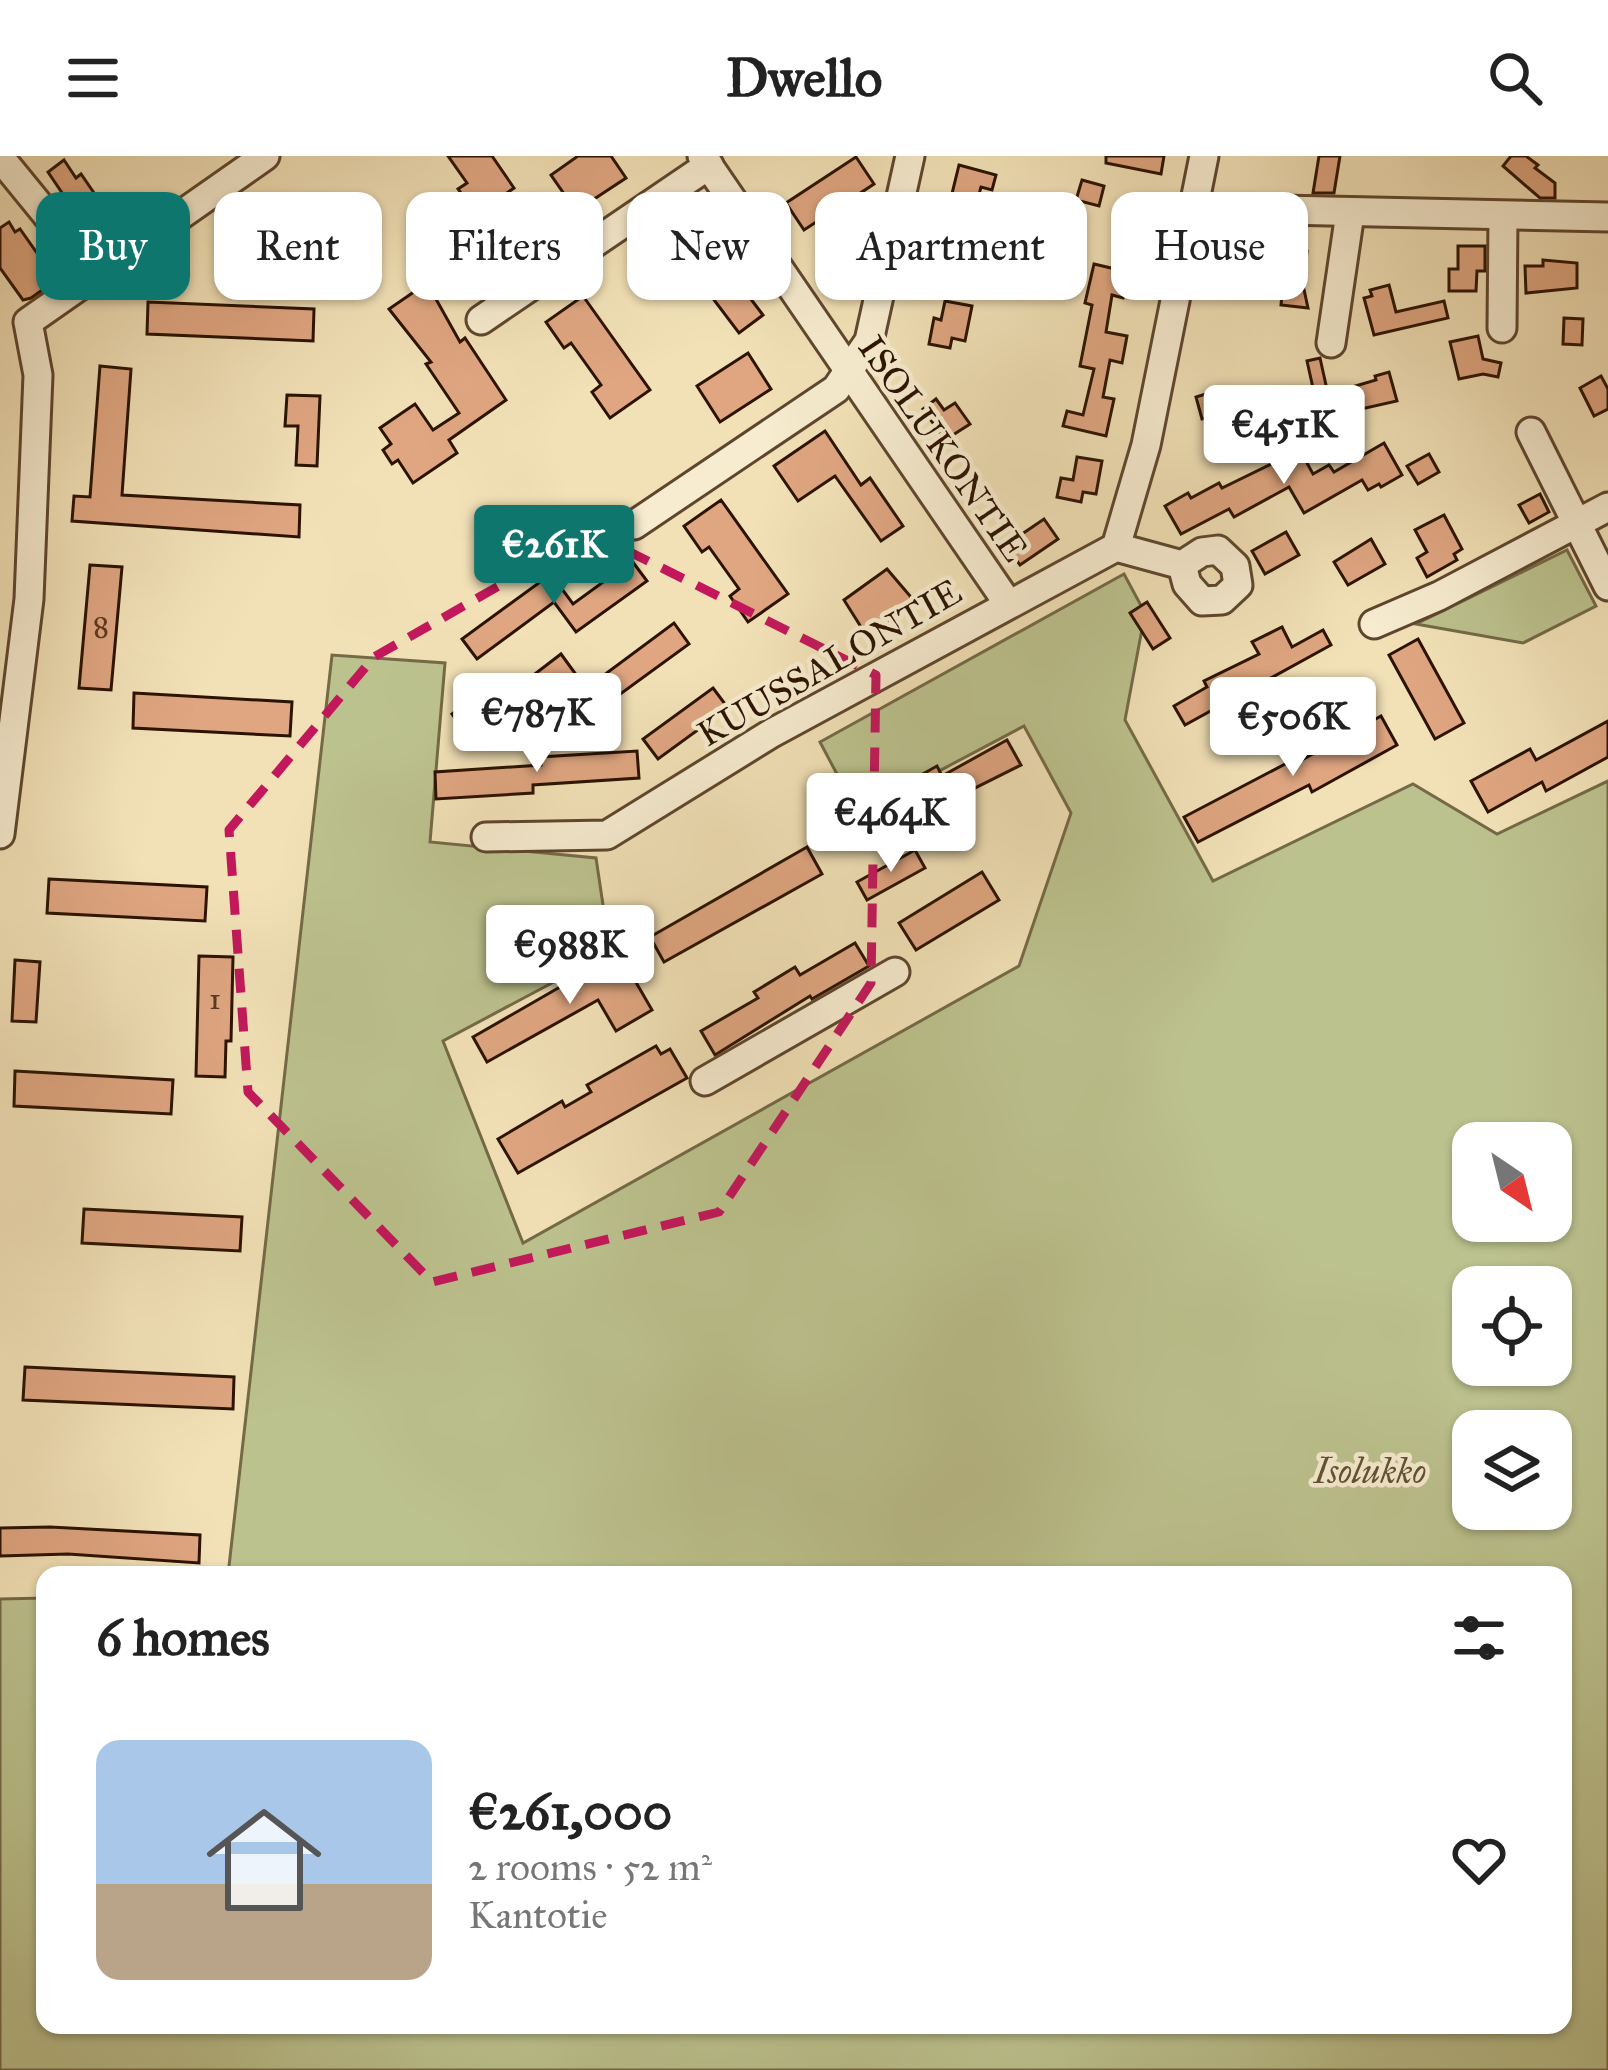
<!DOCTYPE html>
<meta charset="utf-8">
<style>
:root{--surface:#fff;--page:#f2f2f2;--text:#222;--muted:#767676;--line:#e0e0e0;--accent:#0f766e}
body{margin:0;font-family:"IM FELL Great Primer",serif;background:var(--page);color:var(--text);height:100vh;display:flex;flex-direction:column;font-size:45px;white-space:nowrap}
*{box-sizing:border-box;margin:0}
p{font-size:39px;color:var(--muted)}
.icon{flex:none;width:66px;height:66px;fill:none;stroke:currentColor;stroke-width:2;stroke-linecap:round;stroke-linejoin:round}
.map{position:relative;flex:1;overflow:hidden}
.side{position:absolute;left:36px;top:1410px;width:1536px;height:468px;display:flex;flex-direction:column;background:var(--surface);border-radius:24px;box-shadow:0 3px 9px #0004}
.side>*{flex:none}
.guide{position:absolute;left:36px;top:36px;width:1536px;height:108px;display:flex;gap:24px}
.needle{width:78px;rotate:145deg}
.fabs{position:absolute;left:1452px;top:966px;display:grid;gap:24px}
.fabs a{display:grid;place-items:center;width:120px;height:120px;border-radius:24px;background:var(--surface);box-shadow:0 3px 9px #0004;font-size:60px}
.price{position:absolute;translate:-50% -102px;padding:0 27px;border-radius:12px;background:#fff;color:#222;font-size:39px;line-height:78px;filter:drop-shadow(0 3px 6px #0008)}
.price::after{content:'';position:absolute;left:50%;top:72px;width:36px;height:27px;margin-left:-18px;background:inherit;clip-path:polygon(0 0,100% 0,50% 100%)}
.price.on{background:var(--accent);color:#fff}
ul{padding:0;list-style:none}
li{display:flex;align-items:center;gap:36px;height:300px;padding:0 60px}
li+li{border-top:3px solid var(--line)}
li span{display:grid;place-items:center;flex:none;width:336px;height:240px;border-radius:24px;color:#555}
li>.icon{margin-inline-start:auto}
span .icon{width:144px;height:144px;fill:#fffc;stroke-width:1}
li b{font-size:51px}
h2{display:flex;justify-content:space-between;align-items:center;height:144px;padding:0 60px;font-size:51px}
.pill{padding:0 42px;border-radius:24px;background:var(--surface);box-shadow:0 3px 9px #0004;font-size:42px;line-height:108px}
.pill.on{background:var(--accent);color:#fff}
header{display:flex;justify-content:space-between;align-items:center;height:156px;padding:0 60px;background:var(--surface);font-size:54px;font-weight:800}
.map>svg:first-child{display:block}
.green{fill:#bcc28e;stroke:#746a47;stroke-width:3;fill-rule:evenodd}
.building{fill:#dfa681;stroke:#2c1300;stroke-width:3}
.lines{fill:none;stroke-linecap:round;stroke-linejoin:round}
.minor-casing{stroke:#5e462e;stroke-width:33}
.minor{stroke:#f7ecd0;stroke-width:27}
.marked{fill:none;stroke:#c2185b;stroke-width:9;stroke-dasharray:24 15;stroke-linejoin:round}
.labels{text-anchor:middle;stroke-width:9;stroke-linejoin:round;paint-order:stroke}
.number-label{font-size:30px;fill:#593820}
.street-label{font-size:36px;fill:#2c1300;stroke:#f7ecd0}
.park-label{font-size:36px;font-style:italic;fill:#5e5032;stroke:#f7ecd0}
</style>
<header><svg class="icon" aria-label="menu" viewBox="0 0 24 24"><path d="M4 6h16M4 12h16M4 18h16"/></svg>Dwello<svg class="icon" aria-label="search" viewBox="0 0 24 24"><circle cx="10" cy="10" r="6"/><path d="M15 15l6 6"/></svg></header>
<div class="map">
<svg width="1608" height="1914" viewBox="0 0 1608 1914">
<rect width="100%" height="100%" fill="#f2e1b7"/>
<filter id="stains"><feTurbulence type="fractalNoise" baseFrequency=".00167" numOctaves="4"/><feColorMatrix values="0 0 0 0 .2 0 0 0 0 .09 0 0 0 0 .02 0 0 0 .5 -.17"/></filter>
<radialGradient id="worn" r=".72"><stop offset=".6" stop-color="#630" stop-opacity="0"/><stop offset="1" stop-color="#630" stop-opacity=".3"/></radialGradient>
<g class="green">
<path d="M1567,394L1596,450L1523,487L1416,468Z"/>
<path d="M1124,418L1145,457L1125,564L1213,725L1413,628L1497,678L1608,625V1914H0V1443L45,1442V1869H1563V1419H228L332,499L445,507L430,686L596,702L610,796L443,885L523,1087L1019,810L1071,657L1024,570L858,658L820,586ZM1473,987H1551V1065H1473ZM1473,1131H1551V1209H1473ZM1473,1275H1551V1353H1473Z"/>
</g>
<g class="building">
<path d="M448,0H492L514,32L476,58L458,33L467,27Z"/>
<path d="M578,0H611L626,22L576,55L551,19Z"/>
<path d="M1106,0H1164L1161,18L1106,7Z"/>
<path d="M1319,0H1340L1334,37H1313Z"/>
<path d="M1511,0H1526L1538,9L1535,12L1555,27V42H1540L1503,10Z"/>
<path d="M856,1L874,28L804,74L786,47Z"/>
<path d="M64,4L76,22L81,18L116,69L94,84L48,16Z"/>
<path d="M959,9L996,19L992,34L981,31L973,60L948,54Z"/>
<path d="M1082,24L1104,30L1099,50L1076,44Z"/>
<path d="M1121,47L1155,53L1148,93L1114,87Z"/>
<path d="M9,66L15,76L20,73L54,121L50,123L52,127L31,142L23,144L0,112V72Z"/>
<path d="M683,71L721,124L731,117L763,159L739,177L693,116L660,140L635,106Z"/>
<path d="M944,80L974,86L970,103L985,105L981,125L937,116Z"/>
<path d="M1458,90H1485V115H1477L1476,135H1449V113H1458Z"/>
<path d="M1281,92L1307,95L1305,114L1300,115L1308,152L1281,149L1282,139L1276,136L1210,128L1214,96L1280,102Z"/>
<path d="M1543,104L1577,107V132L1526,137L1525,110H1543Z"/>
<path d="M1094,108L1128,116L1123,142L1112,139L1106,176L1127,180L1122,207L1110,204L1103,241L1114,243L1106,280L1063,270L1067,255L1083,259L1094,213L1080,210L1092,149L1085,147Z"/>
<path d="M427,127L460,186L465,182L506,244L449,284L457,297L413,327L398,304L392,308L383,294L391,288L380,272L415,248L433,274L459,257L426,208L431,206L389,153Z"/>
<path d="M1389,129L1396,156L1444,145L1448,162L1374,179L1364,142L1372,140L1370,134Z"/>
<path d="M583,140L650,234L610,262L592,236L601,229L571,187L564,192L546,166Z"/>
<path d="M945,145L972,150L965,185L952,182L950,192L929,188L934,162L941,164Z"/>
<path d="M148,146L314,153L313,185L147,178Z"/>
<path d="M1564,162L1583,163L1582,189L1563,188Z"/>
<path d="M1478,180L1483,203L1501,207L1498,221L1483,218L1459,223L1450,186Z"/>
<path d="M748,197L771,233L720,266L697,230Z"/>
<path d="M1320,202L1328,238L1376,224L1375,220L1389,216L1397,245L1339,258L1336,249L1288,263L1282,241L1313,232L1307,205Z"/>
<path d="M100,210L131,213L122,339L300,349L299,381L72,365L74,340L90,341Z"/>
<path d="M1601,220L1608,233V253L1594,260L1580,232Z"/>
<path d="M1219,234L1225,257L1202,263L1196,241Z"/>
<path d="M287,239L320,240L317,310L296,309L298,270H285Z"/>
<path d="M936,243L944,254L955,247L970,268L945,284L923,253Z"/>
<path d="M825,275L861,329L870,322L903,370L881,385L835,320L798,345L774,310Z"/>
<path d="M1384,287L1402,319L1381,331L1379,328L1368,334L1362,324L1304,357L1289,331L1234,361L1229,353L1181,378L1165,350L1188,337L1191,342L1219,327L1222,332L1300,294L1313,318L1329,309L1334,316Z"/>
<path d="M1429,298L1439,316L1418,328L1407,310Z"/>
<path d="M1077,301L1102,305L1096,338L1083,336L1081,346L1057,341L1061,322L1073,324Z"/>
<path d="M1540,338L1549,356L1529,367L1519,349Z"/>
<path d="M721,344L788,438L748,466L730,440L739,433L709,391L702,396L684,370Z"/>
<path d="M1444,359L1462,393L1454,398L1457,404L1427,421L1417,402L1427,396L1415,374Z"/>
<path d="M1044,363L1058,383L1020,409L1006,389Z"/>
<path d="M1286,376L1299,399L1265,418L1252,395Z"/>
<path d="M1371,383L1385,408L1348,429L1334,406Z"/>
<path d="M632,405L647,425L576,476L554,446L477,503L462,483L551,418L573,448Z"/>
<path d="M90,409L122,411L111,534L79,532Z"/>
<path d="M887,413L916,447L868,482L844,444Z"/>
<path d="M1147,446L1170,482L1153,493L1130,457Z"/>
<path d="M674,467L689,488L619,539L604,519Z"/>
<path d="M1282,471L1292,491L1323,474L1331,489L1185,569L1174,550L1207,531L1204,525L1259,498L1252,486Z"/>
<path d="M1418,483L1464,567L1435,583L1389,499Z"/>
<path d="M561,498L577,520L511,571L502,558L470,582L452,558L489,529L501,544Z"/>
<path d="M713,532L728,552L658,603L643,583Z"/>
<path d="M134,537L292,546L290,580L133,572Z"/>
<path d="M1381,560L1397,589L1312,636L1309,629L1198,686L1184,661L1289,606L1291,610Z"/>
<path d="M1608,565V601L1546,635L1542,626L1488,656L1471,625L1530,593L1536,604Z"/>
<path d="M1007,584L1021,609L889,675L873,646L937,610L942,620Z"/>
<path d="M637,595L639,622L533,629V637L436,643L435,616L541,609L540,601Z"/>
<path d="M807,691L822,718L664,806L650,781Z"/>
<path d="M915,694L925,712L867,744L857,726Z"/>
<path d="M982,716L999,744L916,794L899,767Z"/>
<path d="M49,723L207,731L205,765L47,757Z"/>
<path d="M855,787L869,810L812,843L810,840L715,899L701,875L758,842L754,836L795,811L800,819Z"/>
<path d="M619,797L652,854L616,875L598,844L487,906L473,881Z"/>
<path d="M199,800L233,801L231,885H226L225,921L196,920Z"/>
<path d="M15,804L40,806L36,866L12,865Z"/>
<path d="M656,890L661,898L670,893L687,922L518,1017L498,983L562,945L565,951L591,936L587,929Z"/>
<path d="M15,915L173,924L171,958L14,950Z"/>
<path d="M84,1053L242,1061L240,1095L82,1087Z"/>
<path d="M25,1211L234,1221L233,1253L23,1244Z"/>
<path d="M50,1371L200,1379L199,1407L68,1398L0,1400V1372Z"/>
</g>
<g class="lines">
<g class="minor-casing">
<g id="minor">
<path d="M702,0L1007,446"/>
<path d="M7,10L96,119"/>
<path d="M1193,52L1608,61"/>
<path d="M481,164L709,9"/>
<path d="M1502,172L1503,61"/>
<path d="M1331,187L1350,57"/>
<path d="M1531,276L1608,430"/>
<path d="M634,369L836,233L869,185L910,0"/>
<path d="M1116,391L1182,409L1187,428L1202,445L1222,444L1238,429L1235,410L1218,394L1202,396L1182,409"/>
<path d="M1374,468L1439,440L1608,351"/>
<path d="M0,678L29,443L38,219L28,166L265,0"/>
<path d="M486,681L607,679L772,577L1116,391L1146,289L1204,0"/>
<path d="M705,925L895,816"/>
</g>
</g>
<use href="#minor" class="minor"/>
</g>
<path class="marked" d="M592,377L876,519L871,827L719,1056L432,1126L248,936L229,674L374,501Z"/>
<g class="labels">
<g class="number-label">
<text x="101" y="481">8</text>
<text x="215" y="853">1</text>
</g>
<g class="street-label">
<text transform="translate(944 292) rotate(55)" y="13">ISOLUKONTIE</text>
<text transform="translate(829 506) rotate(-30)" y="13">KUUSSALONTIE</text>
</g>
<g class="park-label">
<text x="1370" y="1327">Isolukko</text>
</g>
</g>
<rect width="100%" height="100%" filter="url(#stains)"/>
<rect width="100%" height="100%" fill="url(#worn)"/>
</svg>
<div class="fabs">
<a><svg class="needle" viewBox="-14 -14 28 28"><path d="M0-13l5 13h-10z" fill="#e53935"/><path d="M0 13l5-13h-10z" fill="#767676"/></svg></a>
<a><svg class="icon" aria-label="locate" viewBox="0 0 24 24"><circle cx="12" cy="12" r="6"/><path d="M12 2v4M12 18v4M2 12h4M18 12h4"/></svg></a>
<a><svg class="icon" aria-label="layers" viewBox="0 0 24 24"><path d="M12 4l9 5-9 5-9-5zM3 14l9 5 9-5"/></svg></a>
</div>
<b class="price" style="left:1284px;top:331px">€451K</b>
<b class="price on" style="left:554px;top:451px">€261K</b>
<b class="price" style="left:537px;top:619px">€787K</b>
<b class="price" style="left:1293px;top:623px">€506K</b>
<b class="price" style="left:891px;top:719px">€464K</b>
<b class="price" style="left:570px;top:851px">€988K</b>
<div class="guide">
<a class="pill on">Buy</a>
<a class="pill">Rent</a>
<a class="pill">Filters</a>
<a class="pill">New</a>
<a class="pill">Apartment</a>
<a class="pill">House</a>
</div>
<section class="side">
<h2>6 homes<svg class="icon" aria-label="filters" viewBox="0 0 24 24"><path d="M4 7h16M4 17h16"/><circle cx="9" cy="7" r="2"/><circle cx="15" cy="17" r="2"/></svg></h2>
<ul>
<li><span style="background:linear-gradient(#a9c7e8 60%,#b9a48a 0)"><svg class="icon" aria-label="home" viewBox="0 0 24 24"><path d="M3 11l9-7 9 7M6 9v11h12V9"/></svg></span><div><b>€261,000</b><p>2 rooms · 52 m²</p><p>Kantotie</p></div><svg class="icon" aria-label="heart" viewBox="0 0 24 24"><path d="M12 20l-8-8c-3-5 5-10 8-4 3-6 11-1 8 4z"/></svg></li>
</ul>
</section>
</div>
